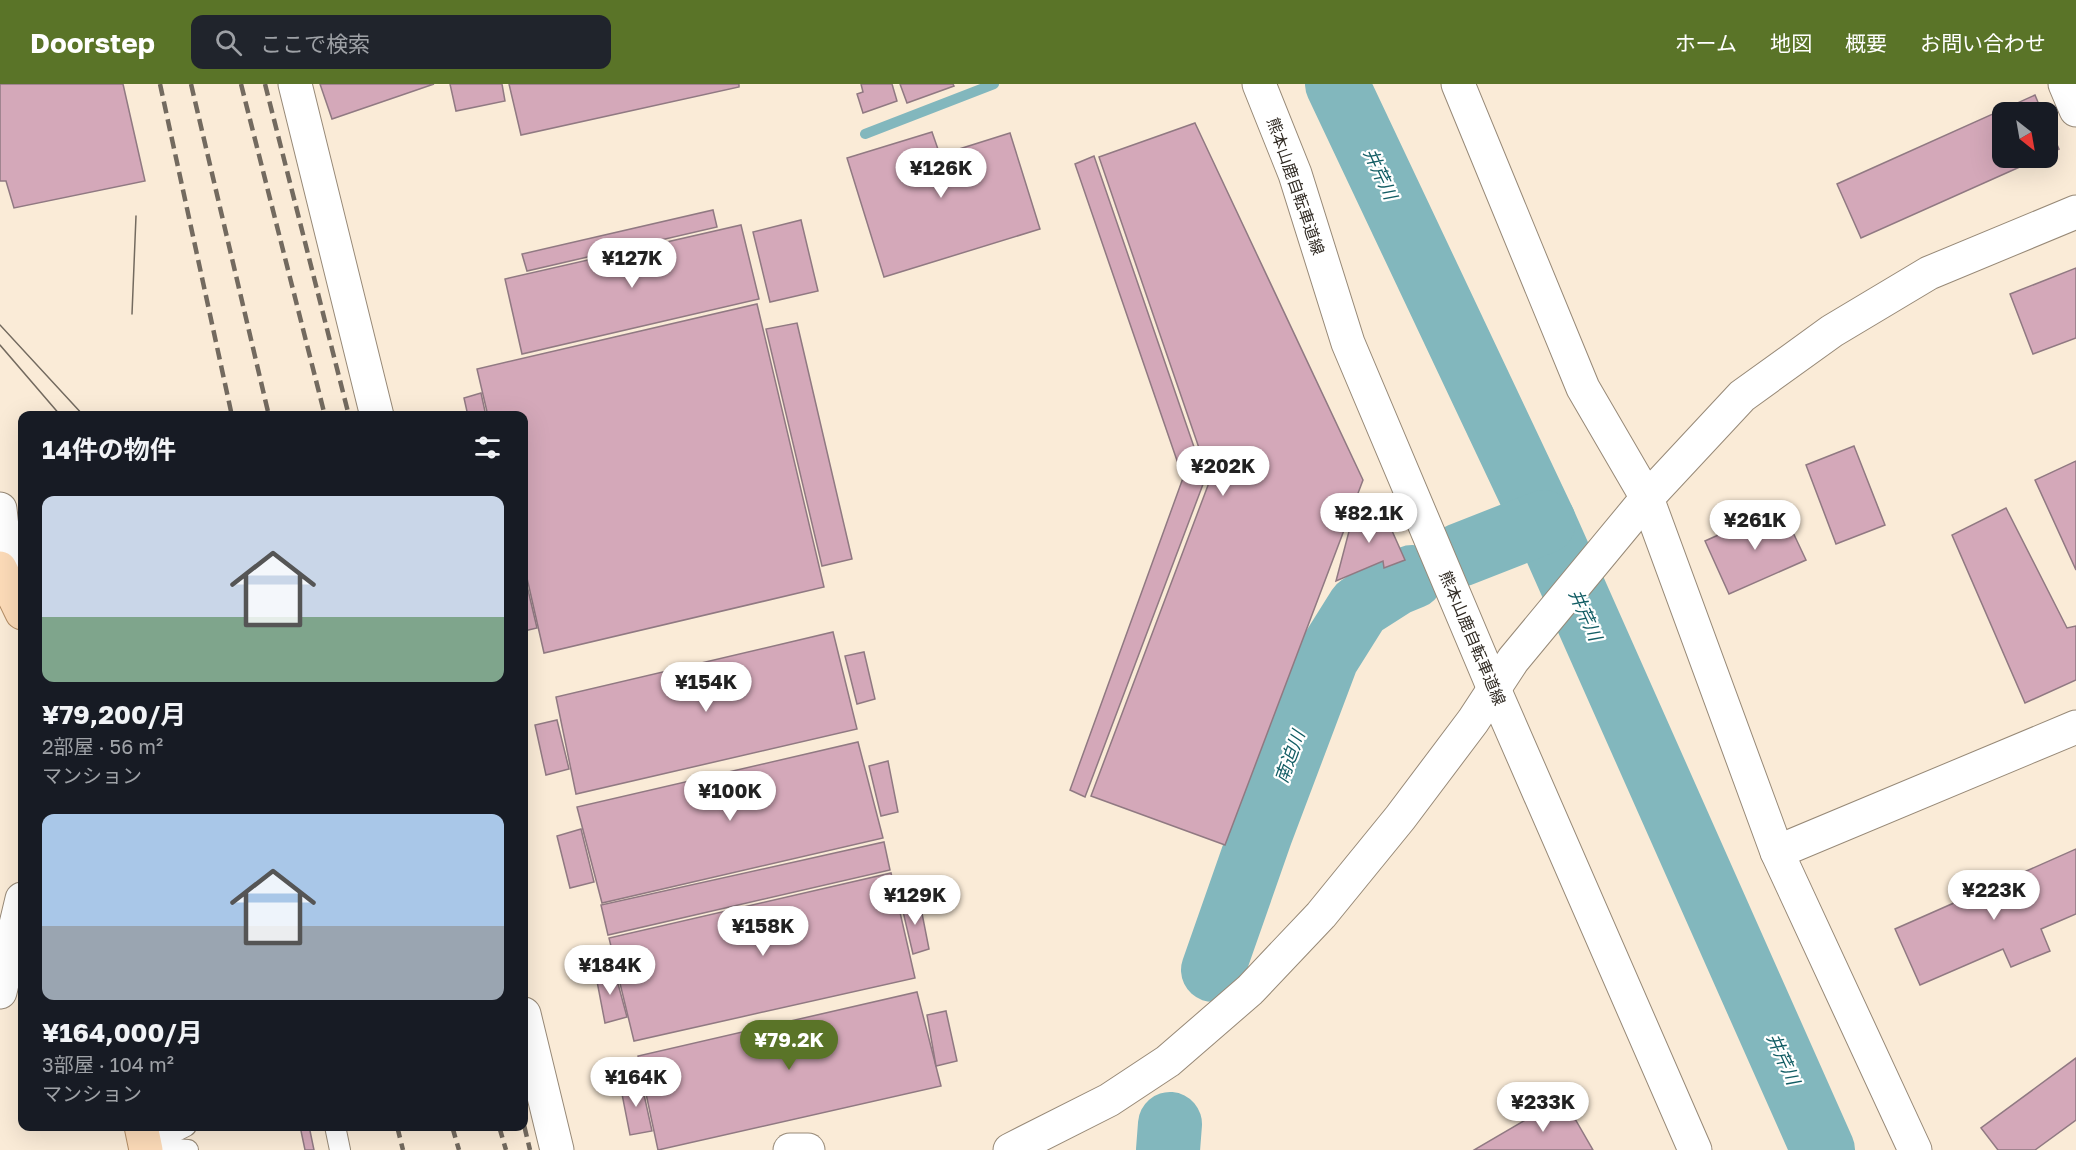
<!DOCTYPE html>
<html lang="ja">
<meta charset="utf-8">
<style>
:root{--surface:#171b24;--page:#20242c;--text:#f1f3f6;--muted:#9ea1a6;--accent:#5a7428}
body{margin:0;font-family:"Golos Text","Noto Sans JP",sans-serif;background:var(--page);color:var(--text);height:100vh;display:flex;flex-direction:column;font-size:22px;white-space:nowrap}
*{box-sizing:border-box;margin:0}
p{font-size:20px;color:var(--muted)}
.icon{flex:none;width:33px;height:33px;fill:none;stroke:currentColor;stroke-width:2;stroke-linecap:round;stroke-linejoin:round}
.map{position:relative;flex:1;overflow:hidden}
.sheet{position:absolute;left:18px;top:327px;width:510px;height:720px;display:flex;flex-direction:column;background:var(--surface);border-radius:12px;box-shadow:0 6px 24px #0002}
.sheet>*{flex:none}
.needle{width:39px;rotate:149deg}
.controls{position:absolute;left:1992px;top:18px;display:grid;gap:12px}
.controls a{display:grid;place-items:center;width:66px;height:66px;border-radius:12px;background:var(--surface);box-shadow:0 6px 24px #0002;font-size:30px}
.price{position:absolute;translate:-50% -51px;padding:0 14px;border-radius:21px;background:#fff;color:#222;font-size:20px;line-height:39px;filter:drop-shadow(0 2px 3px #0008)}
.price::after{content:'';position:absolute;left:50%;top:36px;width:18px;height:14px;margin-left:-9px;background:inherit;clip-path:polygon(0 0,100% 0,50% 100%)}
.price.current{background:var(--accent);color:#fff}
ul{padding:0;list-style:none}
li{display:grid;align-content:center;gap:12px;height:318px;padding:0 24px}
li span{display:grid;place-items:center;height:186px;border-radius:12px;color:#555}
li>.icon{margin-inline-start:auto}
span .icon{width:108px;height:108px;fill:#fffc;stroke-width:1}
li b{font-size:26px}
h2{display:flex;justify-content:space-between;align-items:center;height:72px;padding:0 24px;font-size:26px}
header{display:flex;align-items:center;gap:36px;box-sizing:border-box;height:84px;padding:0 30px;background:var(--accent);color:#fff}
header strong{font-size:28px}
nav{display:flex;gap:33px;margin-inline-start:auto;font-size:21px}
.search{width:420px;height:54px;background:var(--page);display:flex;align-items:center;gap:15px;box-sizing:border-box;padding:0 21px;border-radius:12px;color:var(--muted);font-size:22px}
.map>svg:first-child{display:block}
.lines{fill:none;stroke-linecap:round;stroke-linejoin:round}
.stream{stroke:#82b7bd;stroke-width:10}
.river{stroke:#82b7bd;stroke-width:64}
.building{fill:#d4a8b9;stroke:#907982;stroke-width:1.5}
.lane-casing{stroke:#978977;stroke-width:22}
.street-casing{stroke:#978977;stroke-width:35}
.secondary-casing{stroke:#978977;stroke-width:35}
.primary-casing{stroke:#b38d65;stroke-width:35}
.lane{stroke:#fff;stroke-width:20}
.street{stroke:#fff;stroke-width:33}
.secondary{stroke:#fff;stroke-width:33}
.primary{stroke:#fcdbb8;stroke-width:33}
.tram{stroke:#736a5f;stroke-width:1.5}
.rail{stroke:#736a5f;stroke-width:4.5;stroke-dasharray:12 6;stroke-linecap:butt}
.labels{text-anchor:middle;stroke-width:4.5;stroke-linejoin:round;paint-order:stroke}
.street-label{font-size:16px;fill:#302a23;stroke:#fff}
.water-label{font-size:18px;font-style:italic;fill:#125d64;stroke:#fff}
</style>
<header>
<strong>Doorstep</strong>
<div class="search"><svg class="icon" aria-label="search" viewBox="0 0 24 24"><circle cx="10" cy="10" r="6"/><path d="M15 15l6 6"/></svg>ここで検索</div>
<nav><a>ホーム</a><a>地図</a><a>概要</a><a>お問い合わせ</a></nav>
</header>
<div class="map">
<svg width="2076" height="1066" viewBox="0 0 2076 1066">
<rect width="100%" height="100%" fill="#faebd7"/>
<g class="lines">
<path class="stream" d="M865,50L994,0"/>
<g class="river">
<path d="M1337,0L1544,438L1823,1066"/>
<path d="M1460,471L1544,438"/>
<path d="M1213,886L1261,749L1327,574L1359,523L1395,500L1412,493"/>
<path d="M1168,1066L1170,1040"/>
</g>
</g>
<g class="building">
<path d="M0,0H123L145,97L14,124L6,97H0Z"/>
<path d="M320,0H434L332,35Z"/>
<path d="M450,0H502L505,17L456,27Z"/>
<path d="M509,0H739V3L521,51Z"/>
<path d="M861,0H892L897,17L863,29L857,10L863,8Z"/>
<path d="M900,0H953L954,2L907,19Z"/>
<path d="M2035,11L2042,28H2002V74H2040L1861,154L1837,100Z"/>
<path d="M1195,39L1363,396L1225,761L1091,712L1210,396L1099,73Z"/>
<path d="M2048,40L2059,65L2048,70Z"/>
<path d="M932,48L940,71L1010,49L1040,145L884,193L847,74Z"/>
<path d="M1094,72L1205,395L1085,713L1070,706L1183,394L1075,80Z"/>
<path d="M713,126L717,143L527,187L522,170Z"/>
<path d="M801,136L818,207L770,218L753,148Z"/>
<path d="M741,141L759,215L522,270L505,195Z"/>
<path d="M2076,184V254L2033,270L2010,210Z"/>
<path d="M757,220L824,503L544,569L524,481V332H488L477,285Z"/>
<path d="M797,239L852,475L822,482L766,245Z"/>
<path d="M481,309L486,332H468L464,314Z"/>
<path d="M1854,362L1885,441L1836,460L1806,381Z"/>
<path d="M2076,377V486L2035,396Z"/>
<path d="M1381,422L1405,476L1384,484L1383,477L1336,497L1353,432Z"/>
<path d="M1781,423L1806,476L1729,510L1705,457Z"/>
<path d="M2006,424L2067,544L2076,542V596L2025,619L1952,451Z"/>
<path d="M524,489L537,544L524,547Z"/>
<path d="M833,548L857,645L576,710L556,613Z"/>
<path d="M864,568L875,615L857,620L845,572Z"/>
<path d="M557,636L569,685L546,691L535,641Z"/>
<path d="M858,658L883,754L602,819L577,723Z"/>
<path d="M888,677L898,728L881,732L869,682Z"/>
<path d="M581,745L594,798L570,804L557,752Z"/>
<path d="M884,758L890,786L608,851L601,821Z"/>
<path d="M2076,765V830L2041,845L2050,867L2011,883L2003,865L1920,901L1895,845Z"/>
<path d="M891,789L915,894L634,957L609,854Z"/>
<path d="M919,814L929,865L913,870L901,819Z"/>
<path d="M614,885L627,933L605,939L595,887Z"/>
<path d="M917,908L941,1002L658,1066L638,972Z"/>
<path d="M946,927L957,977L936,982L927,931Z"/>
<path d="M2076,974V1036L2035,1066H1998L1981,1044Z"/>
<path d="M641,997L652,1047L630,1051L620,1000Z"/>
<path d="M1563,1014L1593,1066H1474Z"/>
<path d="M300,1042H309L314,1066H305Z"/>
</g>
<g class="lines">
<g class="lane-casing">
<g id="lane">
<path d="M335,1042L340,1066"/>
<path d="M145,1063L186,1042"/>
<path d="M145,1063L188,1066"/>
</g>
</g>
<g class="street-casing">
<g id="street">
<path d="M295,0L377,332"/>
<path d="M1458,0L1583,304L1647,414L1777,768L1915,1066"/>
<path d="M2065,0L2076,26"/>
<path d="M1777,768L2076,643"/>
<path d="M0,908L22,815"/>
<path d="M524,930L557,1066"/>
<path d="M790,1066H808"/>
</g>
</g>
<g class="secondary-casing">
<g id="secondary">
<path d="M1259,0L1295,90L1348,259L1494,605L1695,1066"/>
<path d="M0,425L8,498"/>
<path d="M1010,1066L1109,1016L1168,977L1250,906L1321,831L1400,734L1473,637L1513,576L1647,414L1742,312L1832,247L1929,189L2076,128"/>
</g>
</g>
<g class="primary-casing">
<g id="primary">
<path d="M0,484L22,529"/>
<path d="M141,1042L146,1066"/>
</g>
</g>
<use href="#lane" class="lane"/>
<use href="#street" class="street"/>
<use href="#secondary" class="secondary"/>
<use href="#primary" class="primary"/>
<g class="tram">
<path d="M132,230L136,132"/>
<path d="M0,241L84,332"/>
<path d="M0,261L61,332"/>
</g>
<g class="rail">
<path d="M160,0L232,332"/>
<path d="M191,0L269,332"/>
<path d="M241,0L325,332"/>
<path d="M265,0L349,332"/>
<path d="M524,1041L530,1066"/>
<path d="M397,1042L403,1066"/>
<path d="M452,1042L459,1066"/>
<path d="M499,1042L506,1066"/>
</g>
</g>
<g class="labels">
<g class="street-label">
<text transform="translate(1296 102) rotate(71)" y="6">熊本山鹿自転車道線</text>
<text transform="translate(1473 554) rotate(67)" y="6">熊本山鹿自転車道線</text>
</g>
<g class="water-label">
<text transform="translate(1380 90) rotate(65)" y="6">井芹川</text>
<text transform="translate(1585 531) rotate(66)" y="6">井芹川</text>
<text transform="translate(1290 673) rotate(-70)" y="6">南迫川</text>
<text transform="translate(1783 975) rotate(66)" y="6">井芹川</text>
</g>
</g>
</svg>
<div class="controls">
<a><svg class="needle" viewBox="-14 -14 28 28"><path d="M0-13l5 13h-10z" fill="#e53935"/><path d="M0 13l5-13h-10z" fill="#9ea1a6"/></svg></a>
</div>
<b class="price" style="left:941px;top:115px">¥126K</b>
<b class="price" style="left:632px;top:205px">¥127K</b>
<b class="price" style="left:1223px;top:413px">¥202K</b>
<b class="price" style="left:1369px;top:460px">¥82.1K</b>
<b class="price" style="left:1755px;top:467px">¥261K</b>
<b class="price" style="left:706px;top:629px">¥154K</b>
<b class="price" style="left:730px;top:738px">¥100K</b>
<b class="price" style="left:1994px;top:837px">¥223K</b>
<b class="price" style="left:915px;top:842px">¥129K</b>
<b class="price" style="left:763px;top:873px">¥158K</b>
<b class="price" style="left:610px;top:912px">¥184K</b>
<b class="price current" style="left:789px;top:987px">¥79.2K</b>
<b class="price" style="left:636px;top:1024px">¥164K</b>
<b class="price" style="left:1543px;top:1049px">¥233K</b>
<section class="sheet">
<h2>14件の物件<svg class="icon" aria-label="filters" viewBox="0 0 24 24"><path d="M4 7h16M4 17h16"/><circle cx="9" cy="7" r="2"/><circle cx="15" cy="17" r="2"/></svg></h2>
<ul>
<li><span style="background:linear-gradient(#c9d6e8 65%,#7fa58c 0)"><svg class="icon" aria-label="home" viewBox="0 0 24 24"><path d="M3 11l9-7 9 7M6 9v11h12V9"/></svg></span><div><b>¥79,200/月</b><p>2部屋 · 56 m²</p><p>マンション</p></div></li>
<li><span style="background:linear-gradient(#a9c7e8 60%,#9aa5b1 0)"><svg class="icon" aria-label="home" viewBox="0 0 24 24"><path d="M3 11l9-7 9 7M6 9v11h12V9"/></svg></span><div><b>¥164,000/月</b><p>3部屋 · 104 m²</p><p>マンション</p></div></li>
</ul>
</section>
</div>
